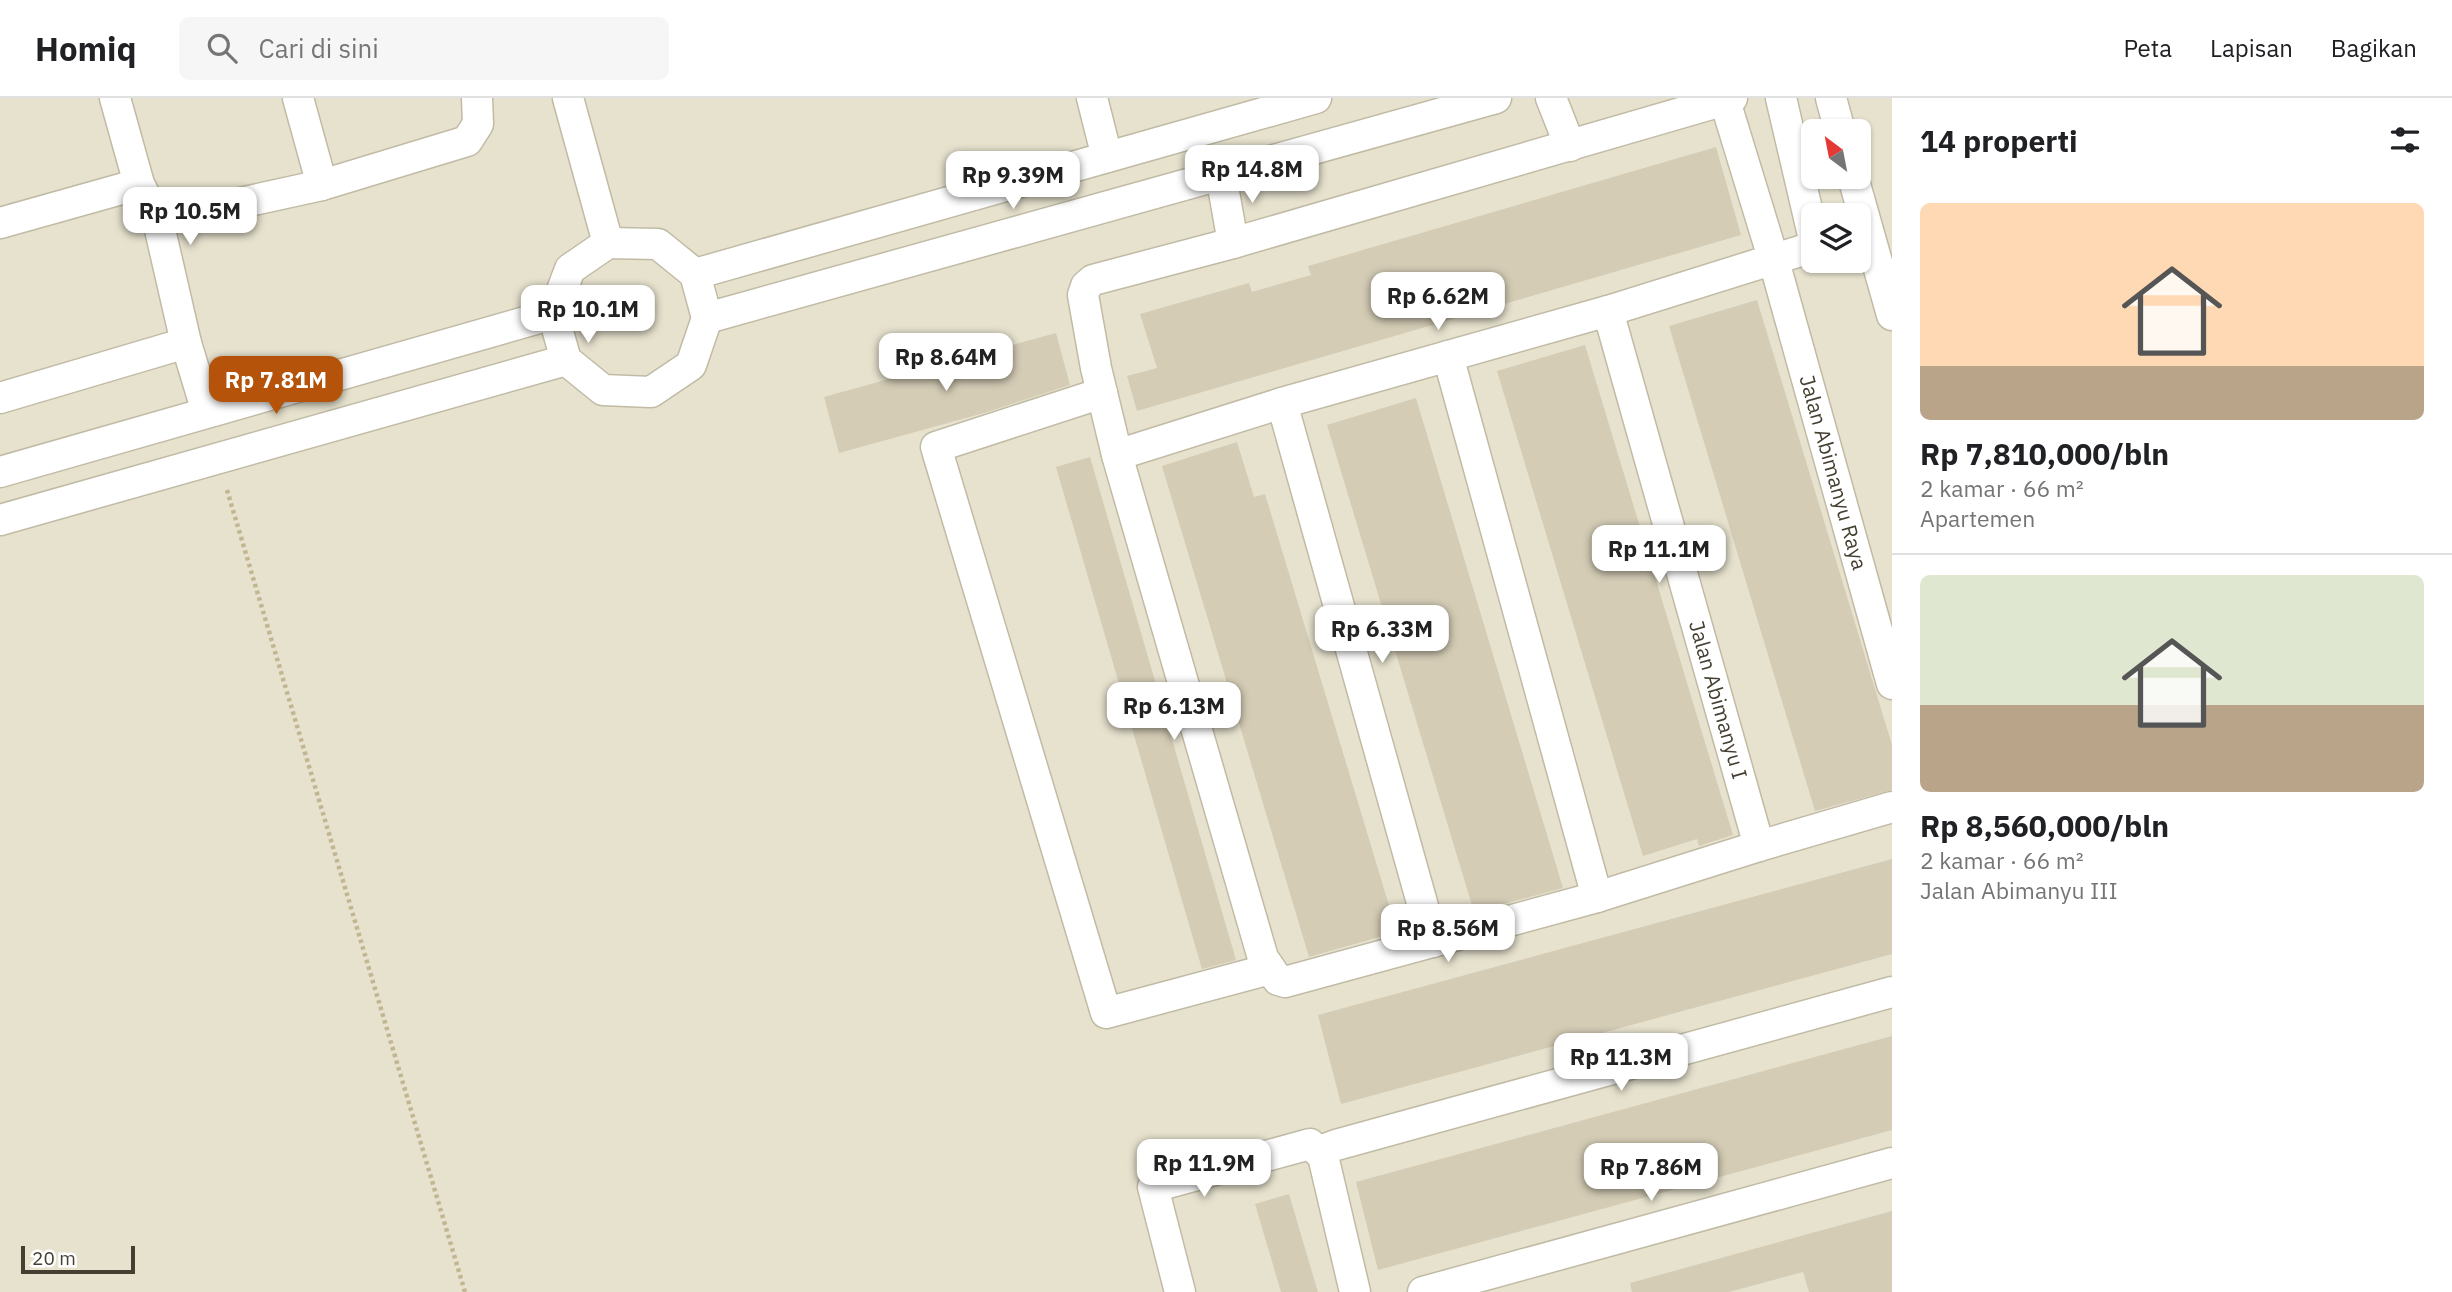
<!DOCTYPE html>
<html lang="id">
<meta charset="utf-8">
<style>
:root{--surface:#fff;--page:#f6f6f6;--text:#202124;--muted:#757577;--line:#e0e0e0;--accent:#b45309}
body{margin:0;font-family:"IBM Plex Sans",sans-serif;background:var(--page);color:var(--text);height:100vh;display:flex;flex-direction:column;font-size:26px;white-space:nowrap}
*{box-sizing:border-box;margin:0}
p{font-size:23px;color:var(--muted)}
.icon{flex:none;width:38px;height:38px;fill:none;stroke:currentColor;stroke-width:2;stroke-linecap:round;stroke-linejoin:round}
.map{position:relative;flex:1;overflow:hidden}
.drawer{display:flex;flex-direction:column;background:var(--surface);width:560px}
.drawer>*{flex:none}
.needle{width:46px;rotate:328deg}
.controls{position:absolute;left:1801px;top:21px;display:grid;gap:14px}
.controls a{display:grid;place-items:center;width:70px;height:70px;border-radius:10px;background:var(--surface);box-shadow:0 2px 5px #0004;font-size:35px}
.scale{position:absolute;left:21px;bottom:18px;width:114px;box-sizing:border-box;padding-left:7px;border:4px solid #443f31;border-top:0;font-size:19px;line-height:24px;white-space:nowrap;color:#443f31;-webkit-text-stroke:5px #fff;paint-order:stroke}
.price{position:absolute;translate:-50% -60px;padding:0 16px;border-radius:14px;background:#fff;color:#222;font-size:23px;line-height:46px;filter:drop-shadow(0 2px 4px #0008)}
.price::after{content:'';position:absolute;left:50%;top:42px;width:21px;height:16px;margin-left:-10px;background:inherit;clip-path:polygon(0 0,100% 0,50% 100%)}
.price.active{background:var(--accent);color:#fff}
ul{padding:0;list-style:none}
li{display:grid;align-content:center;gap:14px;height:371px;padding:0 28px}
li+li{border-top:2px solid var(--line)}
li span{display:grid;place-items:center;height:217px;border-radius:10px;color:#555}
li>.icon{margin-inline-start:auto}
span .icon{width:126px;height:126px;fill:#fffc;stroke-width:1}
li b{font-size:30px}
h2{display:flex;justify-content:space-between;align-items:center;height:84px;padding:0 28px;font-size:30px}
header{display:flex;align-items:center;gap:42px;box-sizing:border-box;height:98px;padding:0 35px;background:var(--surface);border-bottom:2px solid var(--line)}
header strong{font-size:33px}
nav{display:flex;gap:38px;margin-inline-start:auto;font-size:24px}
.search{width:490px;height:63px;background:var(--page);display:flex;align-items:center;gap:18px;box-sizing:border-box;padding:0 24px;border-radius:10px;color:var(--muted);font-size:26px}
main{display:flex;flex:1;min-height:0}
.map>svg:first-child{display:block}
.residential{fill:#e7e2ce;fill-rule:evenodd}
.building{fill:#d4ccb5}
.lines{fill:none;stroke-linecap:round;stroke-linejoin:round}
.street-casing{stroke:#c1bba5;stroke-width:33}
.path{stroke:#c2b692;stroke-width:4.5;stroke-dasharray:3.5 3.5;stroke-linecap:butt}
.street{stroke:#fff;stroke-width:30}
.labels{text-anchor:middle;stroke-width:6;stroke-linejoin:round;paint-order:stroke}
.street-label{font-size:21px;fill:#443f31;stroke:#fff}
</style>
<header>
<strong>Homiq</strong>
<div class="search"><svg class="icon" aria-label="search" viewBox="0 0 24 24"><circle cx="10" cy="10" r="6"/><path d="M15 15l6 6"/></svg>Cari di sini</div>
<nav><a>Peta</a><a>Lapisan</a><a>Bagikan</a></nav>
</header>
<main>
<div class="map">
<svg width="1892" height="1194" viewBox="0 0 1892 1194">
<rect width="100%" height="100%" fill="#f3efe1"/>
<path class="residential" d="M0,0H1892V1194H0ZM1813,33H1858V79H1813ZM1813,117H1858V163H1813Z"/>
<g class="building">
<path d="M1716,49L1741,137L1137,313L1127,278L1157,270L1140,216L1249,185L1252,194L1311,177L1308,168Z"/>
<path d="M1757,202L1892,647V692L1815,713L1669,228Z"/>
<path d="M1056,235L1070,287L984,315L839,355L824,299Z"/>
<path d="M1585,247L1733,737L1699,748L1697,741L1643,758L1497,273Z"/>
<path d="M1416,300L1563,790L1474,814L1327,327Z"/>
<path d="M1237,344L1254,399L1265,396L1397,834L1309,859L1162,368Z"/>
<path d="M1090,359L1236,862L1202,871L1056,369Z"/>
<path d="M1892,761V856L1341,1006L1318,917Z"/>
<path d="M1892,938V1032L1378,1172L1356,1084Z"/>
<path d="M1289,1096L1309,1164L1318,1194H1281L1255,1106Z"/>
<path d="M1892,1113V1194H1809L1803,1174L1729,1194H1632L1630,1185Z"/>
</g>
<g class="lines">
<g class="street-casing">
<g id="street">
<path d="M115,0L139,86L158,123L186,245L207,314"/>
<path d="M568,0L608,145"/>
<path d="M1092,0L1107,59"/>
<path d="M1551,0L1570,48"/>
<path d="M1732,0L1233,145L1093,182L1086,188L1083,197L1096,270L1117,357L1263,860L1278,882L1285,884L1597,799L1759,748L1892,709"/>
<path d="M1781,0L1813,137"/>
<path d="M1831,0L1840,33"/>
<path id="s1" d="M1725,3L1774,163L1892,586"/>
<path d="M1221,77L1233,145"/>
<path d="M1853,79L1892,217"/>
<path d="M322,87L467,43L478,26L477,0"/>
<path d="M158,123L322,87L298,0"/>
<path d="M0,125L139,86"/>
<path d="M608,145L658,146L695,176L707,220L691,267L651,294L603,292L566,262L553,216L570,171Z"/>
<path d="M695,176L1316,0"/>
<path id="s2" d="M1608,213L1759,748"/>
<path d="M707,220L1496,0"/>
<path d="M1448,258L1597,799"/>
<path d="M1102,295L936,349L1106,915L1270,871"/>
<path d="M0,300L186,245"/>
<path d="M1282,305L1433,844"/>
<path d="M1117,357L1282,305L1608,213L1813,149"/>
<path d="M0,374L553,216"/>
<path d="M0,422L566,262"/>
<path d="M1323,1058L1328,1050L1336,1047L1892,894"/>
<path d="M1180,1194L1153,1089L1310,1046L1323,1058L1355,1194"/>
<path d="M1423,1194L1892,1065"/>
</g>
</g>
<path class="path" d="M227,392L465,1194"/>
<use href="#street" class="street"/>
</g>
<g class="labels">
<g class="street-label">
<text dy="7" stroke="none"><textPath href="#s1" startOffset="387">Jalan Abimanyu Raya</textPath></text>
<text dy="7" stroke="none"><textPath href="#s2" startOffset="404">Jalan Abimanyu I</textPath></text>
</g>
</g>
</svg>
<div class="controls">
<a><svg class="needle" viewBox="-14 -14 28 28"><path d="M0-13l5 13h-10z" fill="#e53935"/><path d="M0 13l5-13h-10z" fill="#757577"/></svg></a>
<a><svg class="icon" aria-label="layers" viewBox="0 0 24 24"><path d="M12 4l9 5-9 5-9-5zM3 14l9 5 9-5"/></svg></a>
</div>
<div class="scale">20 m</div>
<b class="price" style="left:1252px;top:107px">Rp 14.8M</b>
<b class="price" style="left:1013px;top:113px">Rp 9.39M</b>
<b class="price" style="left:190px;top:149px">Rp 10.5M</b>
<b class="price" style="left:1438px;top:234px">Rp 6.62M</b>
<b class="price" style="left:588px;top:247px">Rp 10.1M</b>
<b class="price" style="left:946px;top:295px">Rp 8.64M</b>
<b class="price active" style="left:276px;top:318px">Rp 7.81M</b>
<b class="price" style="left:1659px;top:487px">Rp 11.1M</b>
<b class="price" style="left:1382px;top:567px">Rp 6.33M</b>
<b class="price" style="left:1174px;top:644px">Rp 6.13M</b>
<b class="price" style="left:1448px;top:866px">Rp 8.56M</b>
<b class="price" style="left:1621px;top:995px">Rp 11.3M</b>
<b class="price" style="left:1204px;top:1101px">Rp 11.9M</b>
<b class="price" style="left:1651px;top:1105px">Rp 7.86M</b>
</div>
<section class="drawer">
<h2>14 properti<svg class="icon" aria-label="filters" viewBox="0 0 24 24"><path d="M4 7h16M4 17h16"/><circle cx="9" cy="7" r="2"/><circle cx="15" cy="17" r="2"/></svg></h2>
<ul>
<li><span style="background:linear-gradient(#ffd9b3 75%,#b9a48a 0)"><svg class="icon" aria-label="home" viewBox="0 0 24 24"><path d="M3 11l9-7 9 7M6 9v11h12V9"/></svg></span><div><b>Rp 7,810,000/bln</b><p>2 kamar · 66 m²</p><p>Apartemen</p></div></li>
<li><span style="background:linear-gradient(#dfe7d0 60%,#b9a48a 0)"><svg class="icon" aria-label="home" viewBox="0 0 24 24"><path d="M3 11l9-7 9 7M6 9v11h12V9"/></svg></span><div><b>Rp 8,560,000/bln</b><p>2 kamar · 66 m²</p><p>Jalan Abimanyu III</p></div></li>
</ul>
</section>
</main>
